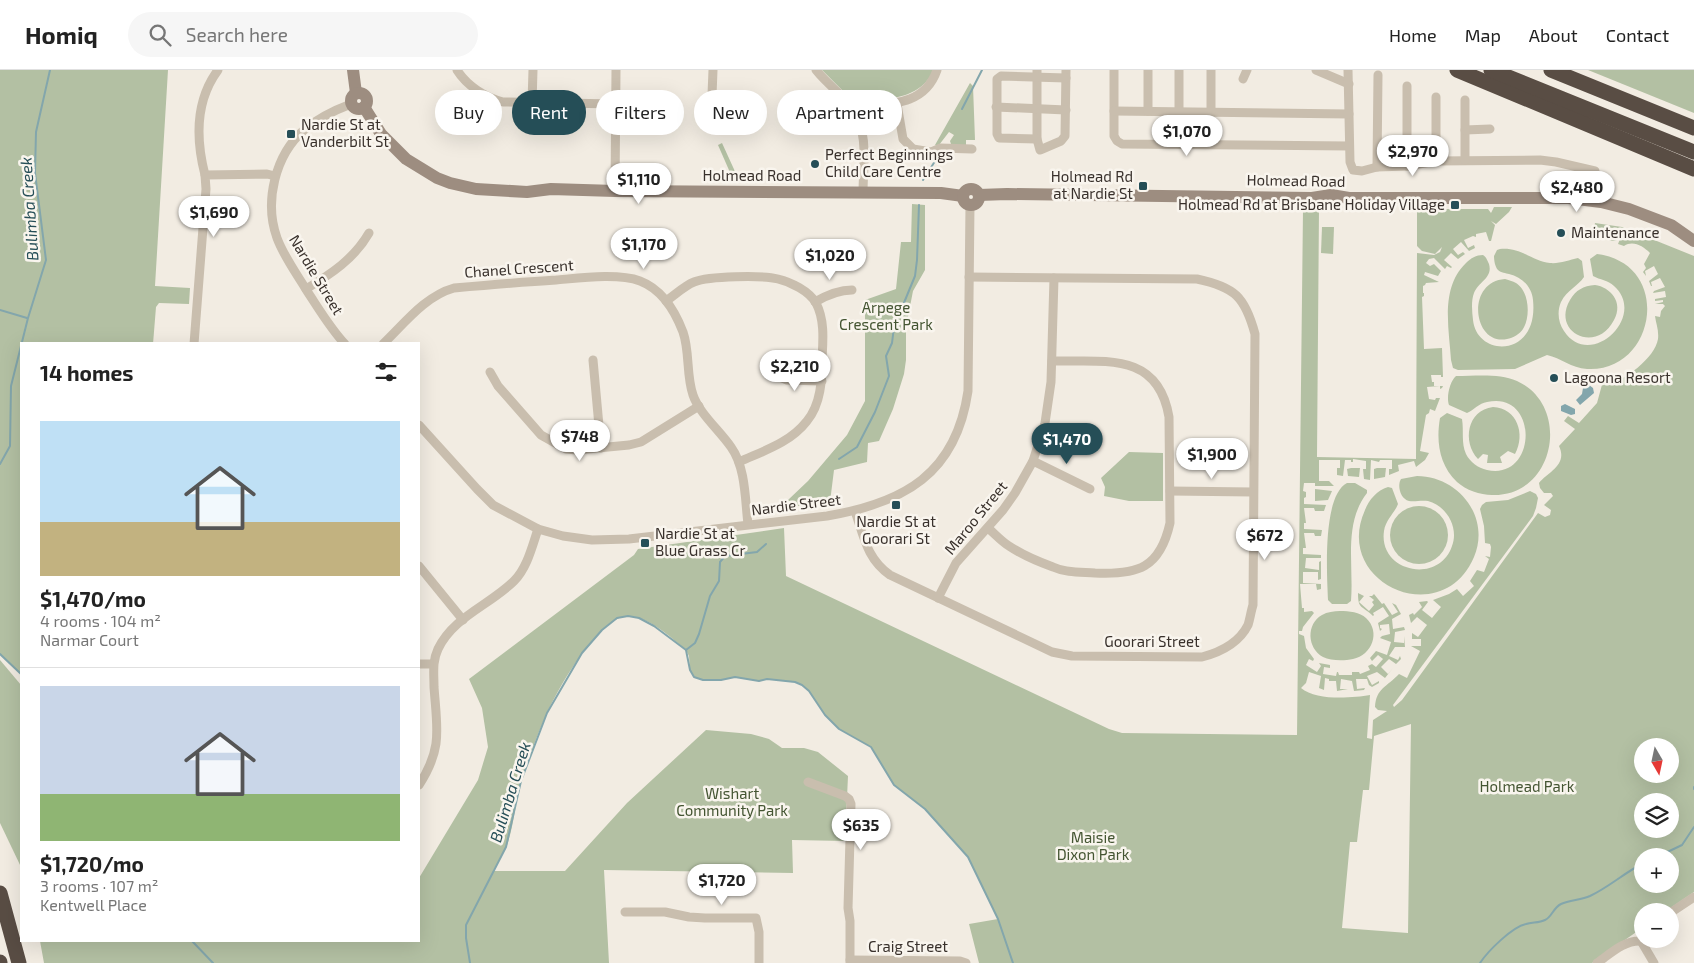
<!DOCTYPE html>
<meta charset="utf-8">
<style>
:root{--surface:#fff;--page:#f6f6f6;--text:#222;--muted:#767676;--line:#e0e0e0;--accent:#254e57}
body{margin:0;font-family:"Exo 2",sans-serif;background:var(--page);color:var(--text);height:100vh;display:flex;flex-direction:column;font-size:19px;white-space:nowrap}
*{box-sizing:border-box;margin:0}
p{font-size:16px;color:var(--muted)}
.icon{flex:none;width:28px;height:28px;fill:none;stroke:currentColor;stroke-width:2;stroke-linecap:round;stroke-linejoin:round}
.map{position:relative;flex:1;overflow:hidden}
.details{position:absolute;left:20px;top:272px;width:400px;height:600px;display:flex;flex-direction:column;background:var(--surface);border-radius:0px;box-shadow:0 5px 20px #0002}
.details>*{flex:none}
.hud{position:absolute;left:435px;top:20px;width:475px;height:45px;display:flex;gap:10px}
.needle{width:32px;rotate:171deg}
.tools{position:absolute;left:1634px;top:668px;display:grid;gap:10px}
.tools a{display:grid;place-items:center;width:45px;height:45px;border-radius:50%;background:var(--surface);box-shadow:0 5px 20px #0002;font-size:25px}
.price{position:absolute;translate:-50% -42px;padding:0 11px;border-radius:18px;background:#fff;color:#222;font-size:16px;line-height:32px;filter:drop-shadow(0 1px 2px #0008)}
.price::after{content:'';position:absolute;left:50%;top:30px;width:15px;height:11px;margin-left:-8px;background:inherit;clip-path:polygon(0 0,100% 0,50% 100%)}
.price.current{background:var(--accent);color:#fff}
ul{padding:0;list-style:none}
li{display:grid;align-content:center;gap:10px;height:265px;padding:0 20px}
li+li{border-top:1px solid var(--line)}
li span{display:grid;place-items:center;height:155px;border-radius:0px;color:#555}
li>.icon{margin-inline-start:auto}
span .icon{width:90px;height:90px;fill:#fffc;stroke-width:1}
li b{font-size:21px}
h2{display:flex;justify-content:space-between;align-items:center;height:60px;padding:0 20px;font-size:21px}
.chip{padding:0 18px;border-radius:22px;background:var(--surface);box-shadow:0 5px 20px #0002;font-size:18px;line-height:45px}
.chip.current{background:var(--accent);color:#fff}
header{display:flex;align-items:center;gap:30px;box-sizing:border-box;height:70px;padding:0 25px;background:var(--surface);border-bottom:1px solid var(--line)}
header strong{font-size:24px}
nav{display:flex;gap:28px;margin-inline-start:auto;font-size:18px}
.search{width:350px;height:45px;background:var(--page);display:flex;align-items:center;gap:12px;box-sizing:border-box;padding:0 18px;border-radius:28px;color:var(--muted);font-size:19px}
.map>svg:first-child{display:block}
.green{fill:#b3c0a3;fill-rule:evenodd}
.water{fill:#83a6ac}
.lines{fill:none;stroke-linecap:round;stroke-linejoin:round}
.stream{stroke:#83a6ac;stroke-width:2}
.street{stroke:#c9beae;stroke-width:9}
.secondary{stroke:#9d8d80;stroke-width:12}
.highway{stroke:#594d44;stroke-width:15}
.poi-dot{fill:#254e57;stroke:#f9f5ee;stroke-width:2}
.labels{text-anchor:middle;stroke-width:5;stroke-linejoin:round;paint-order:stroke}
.poi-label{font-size:15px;fill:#39312c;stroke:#f9f5ee;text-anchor:start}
.street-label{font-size:15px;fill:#39312c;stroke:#f9f5ee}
.park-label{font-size:15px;fill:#445532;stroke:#f9f5ee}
.water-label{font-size:16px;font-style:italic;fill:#254e57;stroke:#f9f5ee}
</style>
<header>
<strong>Homiq</strong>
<div class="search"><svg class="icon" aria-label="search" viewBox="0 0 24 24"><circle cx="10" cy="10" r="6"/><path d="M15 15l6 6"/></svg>Search here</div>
<nav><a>Home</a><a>Map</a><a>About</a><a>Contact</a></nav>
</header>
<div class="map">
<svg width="1694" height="893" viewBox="0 0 1694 893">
<rect width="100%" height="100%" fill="#f2ece2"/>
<g class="green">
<path d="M0,0H168L155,216L190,218L189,234L159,233L156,237L153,274H21V604L0,584Z"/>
<path d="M822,0H933C932,6 929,8 925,13C908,30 885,28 863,33L856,32L851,29Z"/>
<path d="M1589,0H1694V43L1588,0Z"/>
<path d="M970,13L973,16L975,70H966V76L951,74L950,71L954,65L949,62L939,75H935Z"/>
<path d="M722,73L738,108L742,110H729L732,107L718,75Z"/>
<path d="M912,134L925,135V200L913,221L906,257V290L904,304L893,339L879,371L868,373L867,392L834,400L830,432L789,437L788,430L808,411L847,365L865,331V230L896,219L901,172H911Z"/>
<path d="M1494,137H1512L1509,142L1496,154L1491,151L1495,155L1491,171H1489L1486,162L1476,164V167L1473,166L1464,170L1468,178L1474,175L1475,178L1469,181L1461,172L1453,179L1458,185L1463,182L1465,184L1458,189L1451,183L1444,190L1452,197L1451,198L1447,196L1445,199L1434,188L1429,189L1426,193L1430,196L1434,194L1441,201L1438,206L1425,202L1424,205L1439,212L1426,213L1425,215L1423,216V223H1424V226L1422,227L1424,279L1442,278L1443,307H1441V305H1431L1432,312H1434V316H1443L1442,318L1440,319V316L1427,317L1429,329L1435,330L1436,328H1440L1435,341L1430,339L1429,343L1426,345L1420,381L1429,383L1425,390L1416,397L1414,391L1398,395L1399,401L1389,405V399H1392V390H1380L1379,392L1371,390L1370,410L1364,409L1363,399H1366V391L1353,389V392H1351V390H1345L1343,406L1337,405V398H1340V390H1319V411H1329L1334,416H1315V413H1304L1303,421L1306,422V427L1304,428V434L1326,435L1324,441H1315L1314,438H1304L1306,453H1304V459L1322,460L1321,466H1315L1314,463H1304L1306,478H1303V484L1321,485V488H1306L1305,498L1319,500V492L1321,491V509L1318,510V502H1303V513L1321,514V519L1317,520L1316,514H1300L1302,538H1304V542L1312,541L1314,543L1303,557L1302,561H1299V564L1304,566L1306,578L1314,589L1313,591L1309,589L1306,595L1317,602L1321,596L1319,593L1330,595V598L1324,597L1323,604L1336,606L1337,602H1338L1339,605H1352V602H1359L1360,604L1370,600L1368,596L1372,594L1376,597L1383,589L1378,585L1372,591L1370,588L1376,581L1387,585L1391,572L1380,568L1382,566L1390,564L1389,554L1380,555V558L1382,559L1380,561L1378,553L1389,546L1383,537L1373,543L1374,545L1373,546C1362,535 1358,540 1358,523L1364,526L1359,532L1369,541L1374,535L1372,532L1374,530L1369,526H1372L1374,524L1382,534L1384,533L1392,545L1398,542L1392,533L1396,535L1401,544L1392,549L1393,559L1404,557L1405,560L1395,562L1394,572L1404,573V566L1405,577H1395L1389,586L1398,590L1400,586L1401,589L1396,594L1389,589L1381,597L1388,604L1393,598L1385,608L1377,602L1367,606L1372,615L1379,611V613L1372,617L1369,615L1367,609H1356L1357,619L1365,618L1364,620L1354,621L1352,611L1341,609L1340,619H1348L1337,621L1336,611H1329V609L1325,608L1324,620L1319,618L1321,606L1309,602L1306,613L1301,618C1316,631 1352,628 1370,625L1367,668L1372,669L1373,650L1387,641L1378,640L1375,637C1376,618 1387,617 1399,604L1407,608L1420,581L1411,576H1421V569H1412V563L1418,567L1427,555L1417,547L1411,553L1409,545L1413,543L1414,545L1422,537L1419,532L1427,531L1428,532L1422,540L1432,548L1441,537L1433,530L1449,524L1457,519L1463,526L1474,516L1470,511L1477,500L1484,502L1489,489L1485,486L1490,487L1491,477L1490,474L1485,473L1484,456L1480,439L1482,435L1486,432L1508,430L1530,421L1536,424L1538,428L1536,438L1533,446L1393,635L1394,637L1402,630L1538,443L1545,447L1550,445L1551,440L1544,435L1553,426L1551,423H1544L1540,418L1539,413C1548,402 1568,395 1559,376L1575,359L1564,351L1568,346L1579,353L1597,333L1603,311H1605L1606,315C1624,311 1655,288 1658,269C1659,260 1656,254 1655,246L1660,247L1661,241L1665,236L1663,234H1655L1663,232V230L1655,231V229L1666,227L1665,221L1653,223L1654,221L1665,217L1660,208L1651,212L1652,216H1651L1649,211L1658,204L1654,196L1645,201L1646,206L1643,202L1646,198L1644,194L1650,183C1643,176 1633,170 1624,176L1618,174L1620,169L1614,171L1598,168L1594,158L1595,153L1622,157L1694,186V822L1666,841H1642V858L1592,893H979L969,854L998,849L968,787L925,739L894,715L871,677L839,659L825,645L809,621L802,615L795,612L767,609L759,611L735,607L721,610H703L694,607L690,600L689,586L686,580C672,568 648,546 628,546C599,546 558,619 547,643C538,663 528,690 521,711C515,733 514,757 506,778C502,786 497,793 493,801H565L627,733L706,660L751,664L769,669L782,678H804L818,682L848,706L845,771L792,770L793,803L604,800L609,893H44L40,871H419V808L478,710L488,677L482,638L469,609L634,485L638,479L784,458L786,506L1109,659L1122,663L1297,665L1303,140L1306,138H1319L1317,387L1416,389L1417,183L1434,185L1440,182L1442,177L1435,184L1422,181L1417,176V139H1488L1491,143ZM1411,654L1408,863L1342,858L1350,772H1357L1363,720H1369L1374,666ZM1642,676H1670V704H1642ZM1642,731H1670V759H1642ZM1642,786H1670V814H1642Z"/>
<path d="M1322,157H1334L1333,184L1321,183Z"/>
<path d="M1500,179C1521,177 1532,191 1550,193C1559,194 1569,190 1578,188L1582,191L1584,207C1578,216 1567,220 1561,232C1557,241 1558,253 1564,261C1590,301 1648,246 1614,216C1608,210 1600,210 1593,206L1590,189L1597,184C1674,194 1656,303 1587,299C1571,298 1561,288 1547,285L1515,299L1458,300L1453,298L1451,290C1449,258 1440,218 1466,193C1471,188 1476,185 1483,185C1487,188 1487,190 1489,194C1493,208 1479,211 1474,223C1471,231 1472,241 1473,250C1477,288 1539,288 1533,230C1532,217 1522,207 1509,204C1506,203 1501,203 1498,200C1495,197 1494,190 1494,186L1497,180Z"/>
<path d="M1505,209C1508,210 1513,211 1516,213C1529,221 1531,246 1523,259C1520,264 1513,268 1507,269C1473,276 1465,212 1505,209Z"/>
<path d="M1595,215C1610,217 1624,232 1614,250C1596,285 1551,262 1570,230C1576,220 1583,216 1595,215Z"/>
<path d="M1456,306C1476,306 1499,303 1517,311C1572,336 1555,427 1492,425C1480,425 1466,420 1457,412C1439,395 1436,371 1440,348L1447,343L1462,349C1464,361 1461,373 1466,384C1470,392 1478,398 1487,400C1538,411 1539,320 1487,332C1479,333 1474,340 1467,343L1449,335C1446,327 1450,311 1456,306Z"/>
<path d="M1493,337C1517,338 1526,364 1515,384L1508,381L1500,387L1502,393H1487L1488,385L1483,384L1478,389C1462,372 1467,340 1493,337Z"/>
<path d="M1129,382L1163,383V431H1129L1104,426L1105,417L1101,408Z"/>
<path d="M1351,398H1360L1359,407L1348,406L1347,399Z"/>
<path d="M1377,398H1386L1385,407L1374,409V399Z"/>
<path d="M1417,406C1458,406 1491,447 1474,487C1442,562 1332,513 1365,440C1369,430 1377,420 1388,417L1392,418L1398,434C1394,444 1386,449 1384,461C1378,502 1439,515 1452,476C1459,458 1447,436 1428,431C1421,430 1415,432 1409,431C1400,429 1397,415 1401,409Z"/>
<path d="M1347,413H1355L1367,420V423C1343,454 1354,495 1351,531L1347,534H1332L1328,530C1327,505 1322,426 1347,413Z"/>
<path d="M1315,419L1332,421L1328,430L1315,431Z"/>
<circle cx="1419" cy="465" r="29"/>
<path d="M1340,541C1349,541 1360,542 1366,548C1381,562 1372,585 1353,589C1344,591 1331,591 1323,587C1307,578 1306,554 1322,545C1327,542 1334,541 1340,541Z"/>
<path d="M0,590L21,615V797L0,753Z"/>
</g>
<g class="water">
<path d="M1589,315L1593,318L1594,323L1580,335L1576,330L1582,324L1583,318Z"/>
<path d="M1565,334L1575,339V344L1571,345L1561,341V336Z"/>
</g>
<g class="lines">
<g class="stream">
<path d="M962,39L982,0"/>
<path d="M923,110L937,88"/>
<path d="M0,240L27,248"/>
<path d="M839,389L857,377L875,342L889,306L886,286L892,273L894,257L915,206L917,190L919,135"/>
<path d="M0,394L10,376L11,316L28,248L46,190L35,103L36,62L50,0"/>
<path d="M686,580L695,573L699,564L710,526L719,511L720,492L725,486L757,482L766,474"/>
<path d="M0,584L21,604"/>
<path d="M1694,717V719"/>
<path d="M1659,786L1682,775L1694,757"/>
<path d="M192,871L213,893"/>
<path d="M470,893L466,868V855L506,777L521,711L547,643L582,583L602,560L617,548L628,546L639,548L654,556L686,580L690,600L694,607L703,610H721L735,607L759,611L767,609L795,612L802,615L809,621L825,645L839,659L871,677L894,715L925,739L968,787L998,849L1013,893"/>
<path d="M1480,893C1488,881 1512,857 1526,854C1532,852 1539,853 1545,850C1552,847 1553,838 1561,834C1570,830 1581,830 1590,826C1609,817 1624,803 1642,794"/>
</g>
<g class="street">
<path d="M457,0C467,16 485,27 503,32L616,34"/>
<path d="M713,0L711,50L716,58"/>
<path d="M816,0C827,14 843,25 853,39C869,62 863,97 863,123"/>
<path d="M1037,0V69L1040,80L1061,71L1065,66L1066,0"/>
<path d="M1114,0V66L1117,71L1122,74L1349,76"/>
<path d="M1316,0L1349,14"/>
<path d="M1348,0L1350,92L1353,100L1362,101L1377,97L1407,96L1436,91L1540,90L1556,92L1595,101"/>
<path d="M1243,9L1247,0"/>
<path d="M1465,30V90"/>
<path d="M532,33L533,0"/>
<path d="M897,34L903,69L913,79L931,82L940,78L972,79"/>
<path d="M996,37L1066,40"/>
<path d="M855,41L860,37C891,34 925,35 937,0"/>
<path d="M1114,41L1349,44"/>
<path d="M1148,41V0"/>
<path d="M1179,41V0"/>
<path d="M1211,42V0"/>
<path d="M1465,60L1490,59"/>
<path d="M1037,69L999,68L997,64V9L1001,6L1066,8"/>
<path d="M1436,91V27"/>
<path d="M1407,96V16"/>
<path d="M1377,97L1378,5"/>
<path d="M205,105C196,70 195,31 218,0"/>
<path d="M615,121L616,0"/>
<path d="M306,219C331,204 354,189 369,163"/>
<path d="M666,231C675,225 684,216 694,212C709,206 762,205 778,209C791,212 809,221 816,233C825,250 823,271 822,289C822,310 821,334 807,351C790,373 763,381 739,392"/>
<path d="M815,232C827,225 838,220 852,220"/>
<path d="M194,274L206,119L205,105L267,104L275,106"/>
<path d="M345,274C330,258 319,239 307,221C297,204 284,187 277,168C264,132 275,85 304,60C317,49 335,40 351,34"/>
<path d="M383,274C404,254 425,226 454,218C488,215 522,212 556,210C580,208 618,203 640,211C661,219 675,241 683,262C690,282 686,305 693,325C699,343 720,361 731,377C746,398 745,430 748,454"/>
<path d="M593,290L601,378"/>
<path d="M490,302L498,316L541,365L566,379L577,380L629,375L641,372L699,336"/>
<path d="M775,305L787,310L822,311"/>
<path d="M419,355L477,419L493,435L538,459L563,466L592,470L629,469L827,446C904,433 956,404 968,321L970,135"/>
<path d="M1033,391L1090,419"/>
<path d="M1170,421L1253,422"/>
<path d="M855,441C864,467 867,489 890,505L1052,582L1072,586L1202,587C1221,582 1239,573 1248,555C1250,549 1251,541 1253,535L1255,264C1245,227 1235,217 1197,209L969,207"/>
<path d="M988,458C995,464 1001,471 1009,476C1021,484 1039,492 1053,497C1066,503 1081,502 1095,503C1138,505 1160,498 1170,453L1169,347C1158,281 1104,292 1052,291"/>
<path d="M419,496L463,550"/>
<path d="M938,528L956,493L1003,440L1015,423L1033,391L1045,353L1051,312L1054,208"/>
<path d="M419,594H433"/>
<path d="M808,712L845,726L849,729L851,734L848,838L850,851V893"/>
<path d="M419,715C443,678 437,659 434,617C434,603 432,592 438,579C453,547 490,535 514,511C527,498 532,477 538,459"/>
<path d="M625,842H665L689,847L705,848H756L759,862V893"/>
<path d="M1670,843L1694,827"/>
<path d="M1641,871L1654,893"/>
<path d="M850,890L960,891L966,893"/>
<path d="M1597,893C1610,884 1624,870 1641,871L1642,864"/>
</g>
<g class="secondary">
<path d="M353,0L356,23"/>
<circle cx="359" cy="31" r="8"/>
<path d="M364,37L381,64L406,89L437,108L450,113L476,119L527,122L551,119L615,121L941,123L963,126"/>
<circle cx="971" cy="127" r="8"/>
<path d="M979,125L1007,124L1312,128L1331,125L1349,128H1569L1601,132L1629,139L1671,155L1694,171"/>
</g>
<g class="highway">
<path d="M1457,0L1694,99"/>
<path d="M1491,0L1694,82"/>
<path d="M1551,0L1694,58"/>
<path d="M0,823L19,893"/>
<path d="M0,892V893"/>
</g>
</g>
<g class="poi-dot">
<rect x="286" y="59" width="10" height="10" rx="2.5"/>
<circle cx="815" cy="94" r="5"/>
<rect x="1138" y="111" width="10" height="10" rx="2.5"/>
<rect x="1450" y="130" width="10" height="10" rx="2.5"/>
<circle cx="1561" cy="163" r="5"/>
<circle cx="1554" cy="308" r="5"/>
<rect x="891" y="430" width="10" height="10" rx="2.5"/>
<rect x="640" y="468" width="10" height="10" rx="2.5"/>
</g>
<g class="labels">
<g class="poi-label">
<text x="301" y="60">Nardie St at<tspan x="301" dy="17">Vanderbilt St</tspan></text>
<text x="825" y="90">Perfect Beginnings<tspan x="825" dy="17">Child Care Centre</tspan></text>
<text x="1133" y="112" text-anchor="end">Holmead Rd<tspan x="1133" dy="17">at Nardie St</tspan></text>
<text x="1445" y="140" text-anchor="end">Holmead Rd at Brisbane Holiday Village</text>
<text x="1571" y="168">Maintenance</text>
<text x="1564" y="313">Lagoona Resort</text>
<text x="896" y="457" text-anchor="middle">Nardie St at<tspan x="896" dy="17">Goorari St</tspan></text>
<text x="655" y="469">Nardie St at<tspan x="655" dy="17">Blue Grass Cr</tspan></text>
</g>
<g class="street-label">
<text x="752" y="111">Holmead Road</text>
<text transform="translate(1296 111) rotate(1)" y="5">Holmead Road</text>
<text transform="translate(519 199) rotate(-4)" y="5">Chanel Crescent</text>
<text transform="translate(316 205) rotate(59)" y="5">Nardie Street</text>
<text transform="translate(796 435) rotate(-7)" y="5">Nardie Street</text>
<text transform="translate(976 448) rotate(-51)" y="5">Maroo Street</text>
<text x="1152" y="577">Goorari Street</text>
<text x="908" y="882">Craig Street</text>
</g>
<g class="park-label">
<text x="886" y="243">Arpege<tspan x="886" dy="17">Crescent Park</tspan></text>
<text x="1527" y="722">Holmead Park</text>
<text x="732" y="729">Wishart<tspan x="732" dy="17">Community Park</tspan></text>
<text x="1093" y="773">Maisie<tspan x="1093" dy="17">Dixon Park</tspan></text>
</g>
<g class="water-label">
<text transform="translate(29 139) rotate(-94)" y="6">Bulimba Creek</text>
<text transform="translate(510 722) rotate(-73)" y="6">Bulimba Creek</text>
</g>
</g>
</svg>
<div class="tools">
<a><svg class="needle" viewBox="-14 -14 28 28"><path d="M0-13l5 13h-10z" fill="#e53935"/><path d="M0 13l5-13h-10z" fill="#767676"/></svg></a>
<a><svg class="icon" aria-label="layers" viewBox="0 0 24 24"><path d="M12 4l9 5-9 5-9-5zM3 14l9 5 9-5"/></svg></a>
<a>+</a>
<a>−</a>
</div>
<b class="price" style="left:1187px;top:87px">$1,070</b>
<b class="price" style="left:1413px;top:107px">$2,970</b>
<b class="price" style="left:639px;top:135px">$1,110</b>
<b class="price" style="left:1577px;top:143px">$2,480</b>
<b class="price" style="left:214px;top:168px">$1,690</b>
<b class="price" style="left:644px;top:200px">$1,170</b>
<b class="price" style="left:830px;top:211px">$1,020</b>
<b class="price" style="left:795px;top:322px">$2,210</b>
<b class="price" style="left:580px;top:392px">$748</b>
<b class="price current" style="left:1067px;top:395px">$1,470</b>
<b class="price" style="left:1212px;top:410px">$1,900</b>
<b class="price" style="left:1265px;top:491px">$672</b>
<b class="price" style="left:861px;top:781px">$635</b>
<b class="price" style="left:722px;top:836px">$1,720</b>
<div class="hud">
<a class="chip">Buy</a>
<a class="chip current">Rent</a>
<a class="chip">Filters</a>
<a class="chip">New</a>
<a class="chip">Apartment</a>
</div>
<section class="details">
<h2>14 homes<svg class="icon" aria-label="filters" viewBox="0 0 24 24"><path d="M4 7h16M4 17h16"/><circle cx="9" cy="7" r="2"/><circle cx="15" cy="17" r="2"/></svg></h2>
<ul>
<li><span style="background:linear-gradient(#bfe0f5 65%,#c2b280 0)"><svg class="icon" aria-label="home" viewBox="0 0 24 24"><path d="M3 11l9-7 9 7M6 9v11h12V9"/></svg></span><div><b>$1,470/mo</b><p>4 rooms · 104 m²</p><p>Narmar Court</p></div></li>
<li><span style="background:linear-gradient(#c9d6e8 70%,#8fb573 0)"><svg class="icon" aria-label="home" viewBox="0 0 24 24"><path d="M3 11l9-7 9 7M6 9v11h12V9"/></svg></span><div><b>$1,720/mo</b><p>3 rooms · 107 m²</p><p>Kentwell Place</p></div></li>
</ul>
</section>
</div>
